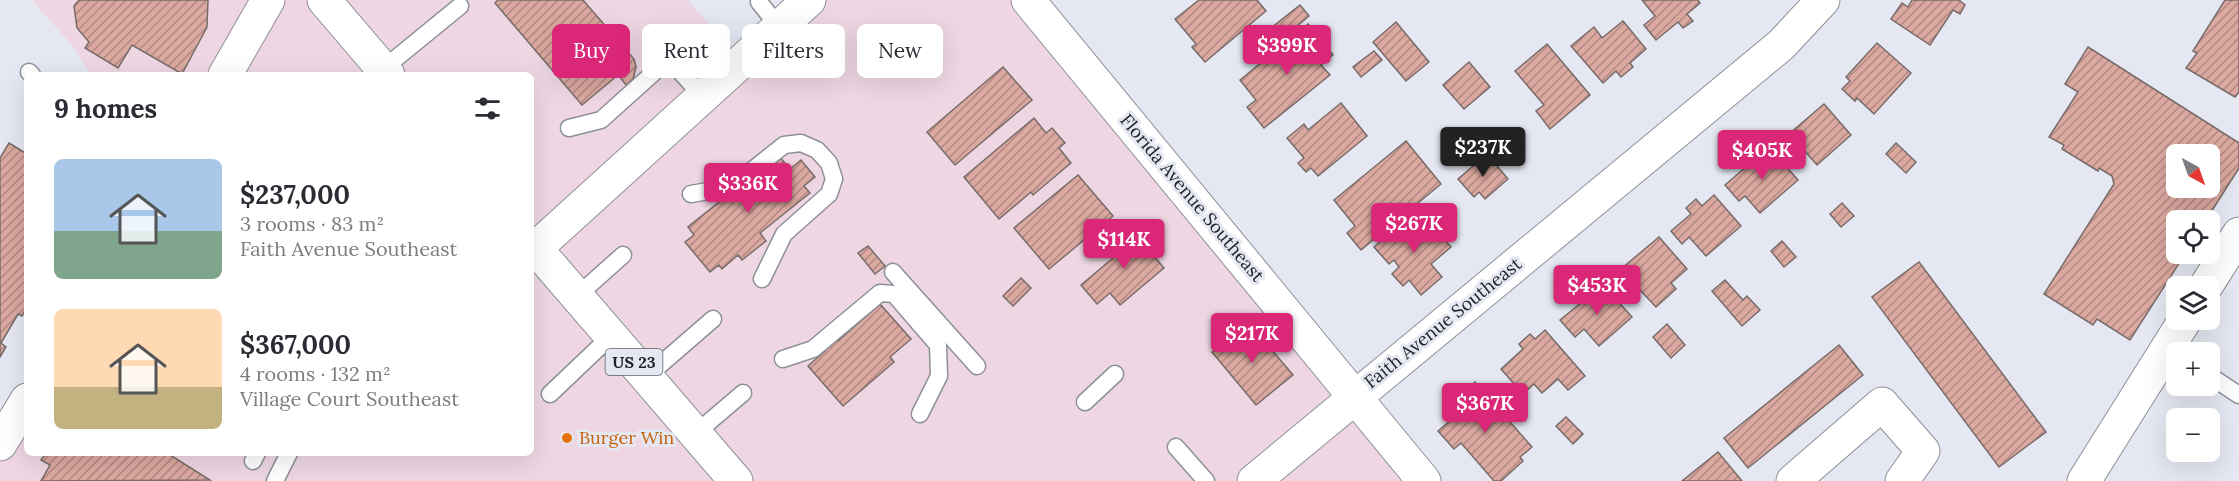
<!DOCTYPE html>
<meta charset="utf-8">
<style>
:root{--surface:#fff;--page:#f7f7f7;--text:#2b2b33;--muted:#7c7c81;--accent:#db2777}
body{margin:0;font-family:Lora,serif;background:var(--page);color:var(--text);height:100vh;display:flex;flex-direction:column;font-size:22px;white-space:nowrap}
*{box-sizing:border-box;margin:0}
p{font-size:20px;color:var(--muted)}
.icon{flex:none;width:33px;height:33px;fill:none;stroke:currentColor;stroke-width:2;stroke-linecap:round;stroke-linejoin:round}
.map{position:relative;flex:1;overflow:hidden}
.side{position:absolute;left:24px;top:72px;width:510px;height:384px;display:flex;flex-direction:column;background:var(--surface);border-radius:9px;box-shadow:0 6px 24px #0002}
.side>*{flex:none}
.banner{position:absolute;left:552px;top:24px;width:570px;height:54px;display:flex;gap:12px}
.needle{width:39px;rotate:139deg}
.buttons{position:absolute;left:2166px;top:144px;display:grid;gap:12px}
.buttons a{display:grid;place-items:center;width:54px;height:54px;border-radius:9px;background:var(--surface);box-shadow:0 6px 24px #0002;font-size:30px}
.price{position:absolute;translate:-50% -51px;padding:0 14px;border-radius:6px;background:var(--accent);color:#fff;font-size:20px;line-height:39px;filter:drop-shadow(0 2px 3px #0008)}
.price::after{content:'';position:absolute;left:50%;top:36px;width:18px;height:14px;margin-left:-9px;background:inherit;clip-path:polygon(0 0,100% 0,50% 100%)}
.price.selected{background:#222;color:#fff}
ul{padding:0;list-style:none}
li{display:flex;align-items:center;gap:18px;height:150px;padding:0 30px}
li span{display:grid;place-items:center;flex:none;width:168px;height:120px;border-radius:9px;color:#555}
li>.icon{margin-inline-start:auto}
span .icon{width:72px;height:72px;fill:#fffc;stroke-width:1}
li b{font-size:26px}
h2{display:flex;justify-content:space-between;align-items:center;height:72px;padding:0 30px;font-size:26px}
.pill{padding:0 21px;border-radius:9px;background:var(--surface);box-shadow:0 6px 24px #0002;font-size:21px;line-height:54px}
.pill.selected{background:var(--accent);color:#fff}
.map>svg:first-child{display:block}
.commercial{fill:#eed7e3}
.building{fill:url(#building-hatch);stroke:#786c6a;stroke-width:1.5;fill-rule:evenodd}
.lines{fill:none;stroke-linecap:round;stroke-linejoin:round}
.lane-casing{stroke:#8e9099;stroke-width:19}
.street-casing{stroke:#8e9099;stroke-width:35}
.highway-casing{stroke:#8e9099;stroke-width:35}
.lane{stroke:#fff;stroke-width:16}
.street{stroke:#fff;stroke-width:33}
.highway{stroke:#fff;stroke-width:33}
.food-dot{fill:#e8710a;stroke:#e5e8f2;stroke-width:2}
.labels{text-anchor:middle;stroke-width:6;stroke-linejoin:round;paint-order:stroke}
.shield{fill:#e5e8f2;stroke:#5d5f64;stroke-width:1.5}
.shield-label{font-size:16px;font-weight:bold;fill:#232427}
.street-label{font-size:18px;fill:#232427;stroke:#e5e8f2}
.food-label{font-size:18px;fill:#c56008;stroke:#e5e8f2;text-anchor:start}
</style>
<div class="map">
<svg width="2239" height="481" viewBox="0 0 2239 481">
<defs>
<pattern id="building-hatch" width="6" height="6" patternUnits="userSpaceOnUse" patternTransform="scale(1.5)"><rect width="6" height="6" fill="#dba9a0"/><path d="M-1 1l2-2M0 6l6-6M5 7l2-2" fill="none" stroke="#b18982"/></pattern>
</defs>
<rect width="100%" height="100%" fill="#e5e8f2"/>
<path class="commercial" d="M32,0H688L749,70L822,0H1026L1431,481H0V444L27,401V453H531V75H91L76,50Z"/>
<g class="building">
<path d="M79,0H208L207,27L182,74L132,45L118,68L85,48L89,42L77,28L74,6Z"/>
<path d="M498,0H583L634,59L636,67L632,84L628,87L618,75L582,105L495,3Z"/>
<path d="M1199,0H1257L1266,11L1205,62L1192,47L1196,44L1175,19Z"/>
<path d="M1642,0H1698L1700,3L1687,14L1693,21L1683,28L1678,22L1656,40L1644,25L1655,16Z"/>
<path d="M1912,0H1959L1965,5L1960,14L1953,10L1930,45L1891,19L1902,3L1908,7Z"/>
<path d="M2225,0H2239V92L2235,97L2186,68L2197,53L2193,51Z"/>
<path d="M1300,5L1309,16L1284,37L1275,25Z"/>
<path d="M1623,21L1646,49L1630,63L1633,67L1621,77L1616,71L1603,83L1571,46L1594,27L1602,38Z"/>
<path d="M1396,22L1429,62L1406,81L1373,42Z"/>
<path d="M1308,24L1333,55L1321,65L1330,75L1264,128L1247,107L1256,100L1240,80Z"/>
<path d="M1877,43L1911,73L1874,114L1857,98L1855,101L1842,89L1850,81L1846,77Z"/>
<path d="M1547,44L1590,95L1550,129L1536,111L1544,105L1515,71Z"/>
<path d="M2088,47L2239,143V168L2206,220H2176V254H2185L2130,340L2097,319L2093,325L2044,294L2114,184L2112,176L2099,168L2098,171L2062,149L2064,145L2049,137L2078,92L2065,84ZM2176,154H2210V188H2176Z"/>
<path d="M1374,51L1382,60L1361,77L1353,67Z"/>
<path d="M1469,62L1490,87L1464,109L1443,85Z"/>
<path d="M1003,67L1032,100L955,165L927,132Z"/>
<path d="M1341,103L1367,136L1318,176L1311,168L1306,172L1298,163L1304,158L1287,138L1304,124L1308,130Z"/>
<path d="M1824,104L1851,135L1817,165L1803,149L1797,154L1783,139Z"/>
<path d="M1034,118L1046,133L1052,128L1065,143L1059,148L1071,163L1033,195L1031,192L999,219L964,177Z"/>
<path d="M1406,141L1441,184L1361,250L1347,233L1355,226L1334,200Z"/>
<path d="M9,143L27,154V308L22,316L18,314L1,343L6,347L0,357V158Z"/>
<path d="M1896,143L1916,162L1906,173L1886,154Z"/>
<path d="M1769,147L1798,180L1760,213L1745,196L1739,201L1725,185Z"/>
<path d="M1487,154L1508,179L1485,199L1479,192L1474,197L1458,179Z"/>
<path d="M778,155L790,169L801,160L815,177L804,186L810,193L760,233L766,241L742,260L738,255L722,269L719,265L710,272L685,242L694,235L688,227Z"/>
<path d="M1078,175L1113,216L1049,269L1014,228Z"/>
<path d="M1714,195L1741,226L1706,256L1689,237L1682,244L1671,231L1691,214L1686,208L1696,199L1702,206Z"/>
<path d="M1842,203L1854,216L1841,227L1830,214Z"/>
<path d="M1426,219L1451,247L1431,264L1442,277L1421,295L1409,280L1403,286L1392,274L1399,267L1394,260L1389,264L1374,247L1405,220L1413,230Z"/>
<path d="M1127,225L1164,268L1120,305L1110,293L1097,304L1081,285L1119,253L1109,241Z"/>
<path d="M1659,237L1687,269L1671,283L1676,289L1656,307L1637,287L1631,292L1615,274Z"/>
<path d="M1782,241L1796,257L1784,267L1771,251Z"/>
<path d="M868,246L885,266L875,274L858,253Z"/>
<path d="M1919,262L2046,432L1999,467L1872,297Z"/>
<path d="M1021,278L1031,288L1013,306L1003,296Z"/>
<path d="M1725,280L1743,300L1747,296L1760,310L1742,326L1712,291Z"/>
<path d="M1604,286L1632,317L1599,346L1584,329L1575,337L1560,320L1582,302L1578,298L1584,292L1590,298Z"/>
<path d="M880,304L911,339L890,357L894,362L843,406L808,366L825,351L820,345L832,334L838,341Z"/>
<path d="M1248,322L1293,375L1256,405L1212,352Z"/>
<path d="M1667,324L1685,345L1671,358L1653,337Z"/>
<path d="M1545,330L1585,376L1568,390L1558,379L1542,393L1534,384L1523,394L1501,369L1523,349L1519,344L1530,334L1535,339Z"/>
<path d="M1839,345L1863,375L1748,468L1724,438Z"/>
<path d="M1475,382L1532,447L1520,457L1523,461L1501,481H1494L1461,443L1454,449L1438,431L1459,413L1451,403Z"/>
<path d="M1566,417L1583,434L1573,444L1556,426Z"/>
<path d="M1718,452L1742,481H1682Z"/>
<path d="M46,453H167L210,480L41,481L50,465L41,460Z"/>
</g>
<g class="lines">
<g class="lane-casing">
<g id="lane">
<path d="M759,2L779,27"/>
<path d="M383,69L460,6"/>
<path d="M29,72L32,75"/>
<path d="M569,128L601,120L669,59L702,96"/>
<path d="M691,194L731,187L784,145L801,143L817,150L829,163L834,179L829,194L784,234L762,279"/>
<path d="M893,272L977,366"/>
<path d="M577,296L623,255"/>
<path d="M783,359L813,349L880,293L894,294L938,345L939,376L920,414"/>
<path d="M2210,376L2239,395"/>
<path d="M646,377L713,319"/>
<path d="M550,394L611,336"/>
<path d="M1085,402L1115,374"/>
<path d="M696,433L743,393"/>
<path d="M1176,447L1206,481"/>
<path d="M253,461L257,453"/>
<path d="M275,481L289,453"/>
</g>
</g>
<g class="street-casing">
<g id="street">
<path d="M1028,0L1424,481"/>
<path d="M225,75L268,0"/>
<path d="M536,248L809,0"/>
<path d="M2206,286L2239,234"/>
<path d="M0,444L27,400"/>
<path d="M1254,481L1781,45L1823,0"/>
<path d="M1793,481L1882,404L1923,451L1902,481"/>
<path d="M2084,481L2185,320"/>
</g>
</g>
<g class="highway-casing">
<g id="highway">
<path d="M324,0L388,75"/>
<path d="M531,243L736,481"/>
</g>
</g>
<use href="#lane" class="lane"/>
<use href="#street" class="street"/>
<use href="#highway" class="highway"/>
</g>
<circle class="food-dot" cx="567" cy="438" r="6"/>
<g class="labels">
<rect class="shield" x="605.5" y="349" width="57" height="26" rx="4.5"/>
<g class="shield-label">
<text x="634" y="368">US 23</text>
</g>
<g class="street-label">
<text transform="translate(1192 198) rotate(50)" y="6">Florida Avenue Southeast</text>
<text transform="translate(1443 323) rotate(-39)" y="6">Faith Avenue Southeast</text>
</g>
<g class="food-label">
<text x="579" y="444">Burger Win</text>
</g>
</g>
</svg>
<div class="buttons">
<a><svg class="needle" viewBox="-14 -14 28 28"><path d="M0-13l5 13h-10z" fill="#e53935"/><path d="M0 13l5-13h-10z" fill="#7c7c81"/></svg></a>
<a><svg class="icon" aria-label="locate" viewBox="0 0 24 24"><circle cx="12" cy="12" r="6"/><path d="M12 2v4M12 18v4M2 12h4M18 12h4"/></svg></a>
<a><svg class="icon" aria-label="layers" viewBox="0 0 24 24"><path d="M12 4l9 5-9 5-9-5zM3 14l9 5 9-5"/></svg></a>
<a>+</a>
<a>−</a>
</div>
<b class="price" style="left:1287px;top:76px">$399K</b>
<b class="price selected" style="left:1483px;top:178px">$237K</b>
<b class="price" style="left:1762px;top:181px">$405K</b>
<b class="price" style="left:748px;top:214px">$336K</b>
<b class="price" style="left:1414px;top:254px">$267K</b>
<b class="price" style="left:1124px;top:270px">$114K</b>
<b class="price" style="left:1597px;top:316px">$453K</b>
<b class="price" style="left:1252px;top:364px">$217K</b>
<b class="price" style="left:1485px;top:434px">$367K</b>
<div class="banner">
<a class="pill selected">Buy</a>
<a class="pill">Rent</a>
<a class="pill">Filters</a>
<a class="pill">New</a>
</div>
<section class="side">
<h2>9 homes<svg class="icon" aria-label="filters" viewBox="0 0 24 24"><path d="M4 7h16M4 17h16"/><circle cx="9" cy="7" r="2"/><circle cx="15" cy="17" r="2"/></svg></h2>
<ul>
<li><span style="background:linear-gradient(#a9c7e8 60%,#7fa58c 0)"><svg class="icon" aria-label="home" viewBox="0 0 24 24"><path d="M3 11l9-7 9 7M6 9v11h12V9"/></svg></span><div><b>$237,000</b><p>3 rooms · 83 m²</p><p>Faith Avenue Southeast</p></div></li>
<li><span style="background:linear-gradient(#ffd9b3 65%,#c2b280 0)"><svg class="icon" aria-label="home" viewBox="0 0 24 24"><path d="M3 11l9-7 9 7M6 9v11h12V9"/></svg></span><div><b>$367,000</b><p>4 rooms · 132 m²</p><p>Village Court Southeast</p></div></li>
</ul>
</section>
</div>
